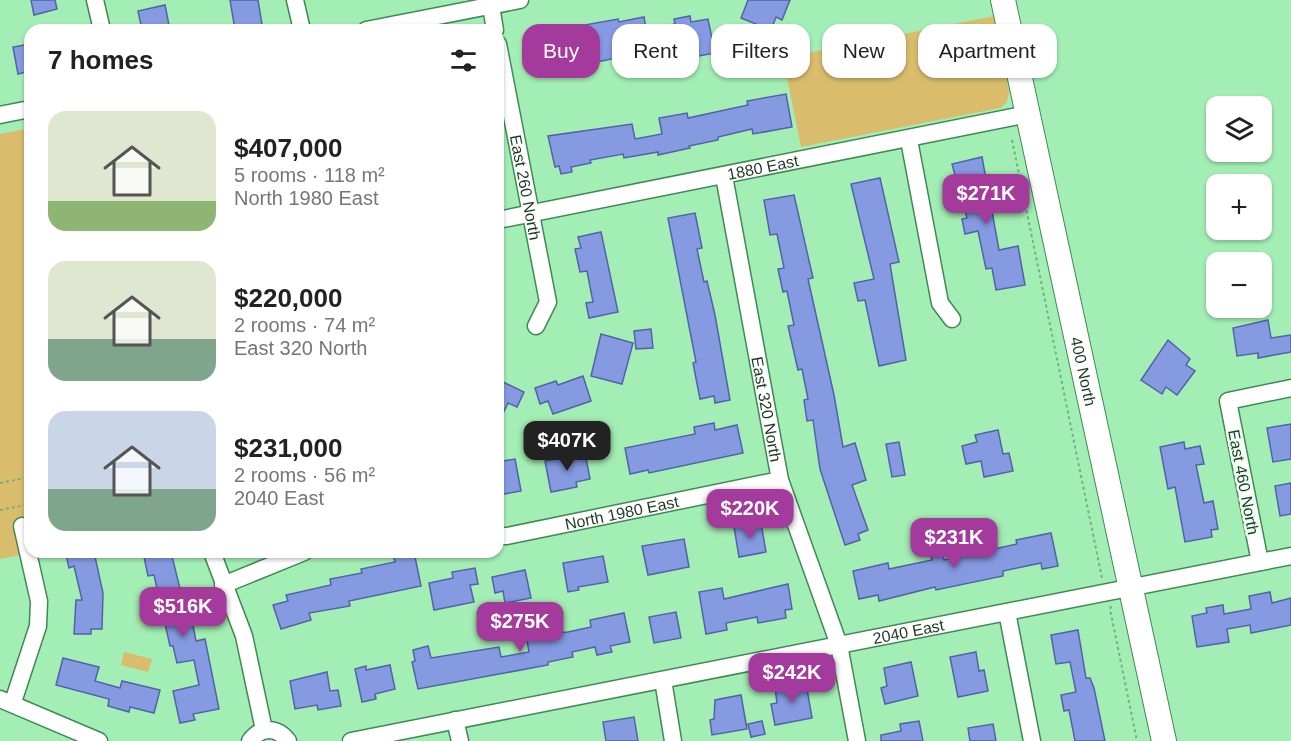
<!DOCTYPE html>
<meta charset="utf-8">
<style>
:root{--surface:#fff;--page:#f6f6f6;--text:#222;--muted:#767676;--accent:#a43b9c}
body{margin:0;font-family:Arial,sans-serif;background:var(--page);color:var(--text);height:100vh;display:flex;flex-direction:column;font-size:22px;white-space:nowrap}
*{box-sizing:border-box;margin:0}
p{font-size:20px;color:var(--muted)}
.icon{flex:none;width:33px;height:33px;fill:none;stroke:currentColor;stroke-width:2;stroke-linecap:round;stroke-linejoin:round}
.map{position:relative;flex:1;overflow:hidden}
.drawer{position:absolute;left:24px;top:24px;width:480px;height:534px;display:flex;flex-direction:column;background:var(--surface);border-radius:18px;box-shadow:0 2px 4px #0004}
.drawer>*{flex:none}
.banner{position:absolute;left:522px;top:24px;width:570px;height:54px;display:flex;gap:12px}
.fabs{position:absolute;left:1206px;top:96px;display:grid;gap:12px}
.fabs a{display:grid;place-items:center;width:66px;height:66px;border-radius:12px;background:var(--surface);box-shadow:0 2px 4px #0004;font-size:30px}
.price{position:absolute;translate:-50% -51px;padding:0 14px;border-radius:12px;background:var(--accent);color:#fff;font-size:20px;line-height:39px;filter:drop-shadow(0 2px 3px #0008)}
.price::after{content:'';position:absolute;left:50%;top:36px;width:18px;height:14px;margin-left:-9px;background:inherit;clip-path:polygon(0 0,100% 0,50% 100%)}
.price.active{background:#222;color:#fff}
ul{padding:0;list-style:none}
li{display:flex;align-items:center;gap:18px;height:150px;padding:0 24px}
li span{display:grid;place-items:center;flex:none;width:168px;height:120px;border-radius:18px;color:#555}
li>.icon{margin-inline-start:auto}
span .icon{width:72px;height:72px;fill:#fffc;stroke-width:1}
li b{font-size:26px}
h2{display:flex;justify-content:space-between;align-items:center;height:72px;padding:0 24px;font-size:26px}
.pill{padding:0 21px;border-radius:18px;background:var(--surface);box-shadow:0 2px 4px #0004;font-size:21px;line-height:54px}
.pill.active{background:var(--accent);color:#fff}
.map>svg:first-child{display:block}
.green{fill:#d9bd6d}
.building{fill:#859ae1;stroke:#5163a6;stroke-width:1.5}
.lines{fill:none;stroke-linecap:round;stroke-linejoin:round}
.minor-casing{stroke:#408955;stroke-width:19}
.secondary-casing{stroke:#408955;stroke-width:26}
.path{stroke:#74b082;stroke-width:2;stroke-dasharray:3 3;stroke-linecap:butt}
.minor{stroke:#fff;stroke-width:16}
.secondary{stroke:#fff;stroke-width:24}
.labels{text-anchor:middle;stroke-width:5;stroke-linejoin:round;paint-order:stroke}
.street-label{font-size:16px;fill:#1b3923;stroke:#f0fff3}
</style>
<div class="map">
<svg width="1291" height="741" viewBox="0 0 1291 741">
<rect width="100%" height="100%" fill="#a3eeb4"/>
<g class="green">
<path d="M994,16L1009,92L1007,102L1000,108L801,147L783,58Z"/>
<path d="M30,128V552H36L0,559V134Z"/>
<path d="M124,652L152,659L148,672L121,665Z"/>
</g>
<g class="building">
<path d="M31,0H55L57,9L34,15Z"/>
<path d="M230,0H258L263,30H235Z"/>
<path d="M748,0H790L782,20L776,17L771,30L741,18Z"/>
<path d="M165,5L170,30H142L138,11Z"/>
<path d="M690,16L691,22L708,19L715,53L683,59L678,38L649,44L651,51L582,65L545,72L544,65L535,67L530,40L552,35L551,31L618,19L619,22L644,17L646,29L675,24L674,19Z"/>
<path d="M30,44V71L18,74L13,47Z"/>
<path d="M786,94L792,127L753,134L752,129L718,137V140L689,146L690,148L658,155V152L624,158L623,154L590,160L591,163L571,167L572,172L561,174L559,166L555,167L548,136L632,124L635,139L662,134L659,118L687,113L688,118L748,105L747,101Z"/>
<path d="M982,157L999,250L1018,246L1025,285L996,290L992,268L986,269L978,231L965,234L962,219L967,218L952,164Z"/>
<path d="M880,178L899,262L890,264L906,360L879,366L865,300L858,301L854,283L874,279L851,184Z"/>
<path d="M794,195L813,278L808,279L834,395L843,447L855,443L866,480L852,485L868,530L858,534L860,540L845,545L820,469L813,420L807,421L804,400L808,399L802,369L798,370L788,326L794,325L787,291L783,292L778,269L784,268L777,234L770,235L764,200Z"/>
<path d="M695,213L702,248L697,249L704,282L707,281L715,315L730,400L715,403L714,396L700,399L693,363L696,362L668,218Z"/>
<path d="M601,232L618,312L589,318L586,303L593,302L587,271L580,272L575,249L581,248L578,237Z"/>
<path d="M1268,320L1271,338L1291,335V352L1258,358V353L1237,356L1233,328Z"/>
<path d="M651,329L653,348L636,349L634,331Z"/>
<path d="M601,334L633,343L622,384L591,376Z"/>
<path d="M1168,340L1190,359L1186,365L1195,371L1177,395L1166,387L1162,394L1141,380Z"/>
<path d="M583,376L591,401L553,414L548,401L540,404L535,388L556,381L558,385Z"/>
<path d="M503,382L524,392L517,407L508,403L498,424V383L501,385Z"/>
<path d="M714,423L715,430L737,425L743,453L649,473L648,470L630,474L625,448L695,434L694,427Z"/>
<path d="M1291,424V459L1273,462L1267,428Z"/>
<path d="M998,430L1003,454L1009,453L1013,471L984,477L981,461L966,464L962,446L977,442L975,435Z"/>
<path d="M899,442L905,475L892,477L886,444Z"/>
<path d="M1184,442L1185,449L1200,446L1204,464L1196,465L1204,503L1213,501L1218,529L1211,530L1212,537L1185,542L1175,487L1168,489L1160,447Z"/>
<path d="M585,453L590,479L576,482L577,487L551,492L545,461Z"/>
<path d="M515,459L521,491L498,495V462Z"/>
<path d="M1291,483V514L1280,516L1275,486Z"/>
<path d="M761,523L766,552L739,557L734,527Z"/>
<path d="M1051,533L1058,566L1042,569L1041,563L1003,571V576L936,590L935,587L879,601L878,595L859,599L853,571L888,563L889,569L932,560L931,557L943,554L944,560L1017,544L1016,540Z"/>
<path d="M684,539L689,567L648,575L642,546Z"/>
<path d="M74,552H94L103,593L102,629H91V634H74L76,600H82L74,566L69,568L66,554Z"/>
<path d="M143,552H171L183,601L188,600L196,641L205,639L219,709L193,714L195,720L180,723L173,691L199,685L194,660L177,663L173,646H170L154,575L148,576Z"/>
<path d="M404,552H414L421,586L349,601L350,606L309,613L311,620L281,629L273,605L288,601L286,595L331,585L330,579L362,573L361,569L395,562L393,554Z"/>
<path d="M603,556L608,582L578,587L579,590L568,592L563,563Z"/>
<path d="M475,568L478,584L470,585L474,602L434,610L429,583L453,578L452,572Z"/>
<path d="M525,570L531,598L505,603L503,591L495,593L492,577Z"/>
<path d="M788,584L792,609L785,610L786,618L758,623L757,617L726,623L727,630L706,634L699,592L722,588L724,599Z"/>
<path d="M1270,592L1272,603L1291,598V625L1251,633L1250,625L1227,629L1229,642L1197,647L1192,616L1207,613L1206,608L1223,605L1224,614L1251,609L1249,596Z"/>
<path d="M676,612L681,638L654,643L649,617Z"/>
<path d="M624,613L630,642L610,646L612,652L597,655L595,647L572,652L573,657L548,662V665L418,689L412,662L415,661L413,650L428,646L431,658L499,647L501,657L529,652L526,635L537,633L535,626L552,622L554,633L568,632L591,627L590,620Z"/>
<path d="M1078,630L1086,678H1090L1094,688L1105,741H1075L1069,710L1064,711L1061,695L1076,692L1070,662L1056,664L1051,635Z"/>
<path d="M976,652L979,671L984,670L988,691L958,697L950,657Z"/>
<path d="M63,658L99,667L95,681L120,688L122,681L160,690L154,713L130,707L129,712L108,706L109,699L56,685Z"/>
<path d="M911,662L918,696L885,704L881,688L887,686L884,668Z"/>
<path d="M390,665L395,689L375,694L376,699L362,702L355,669L366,666V670Z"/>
<path d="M327,672L330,691L338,690L341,706L318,710L317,705L295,709L290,681Z"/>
<path d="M806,683L812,718L775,725L771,704L777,703L775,688Z"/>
<path d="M741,695L747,729L712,735L710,720L714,719L715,700Z"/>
<path d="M634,717L638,741H606L603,722Z"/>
<path d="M762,721L765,734L751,737L748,724Z"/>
<path d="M919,721L923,741H881V735L901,731L900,724Z"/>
<path d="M993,724L996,741H970L968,728Z"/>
</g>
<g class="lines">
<g class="minor-casing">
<g id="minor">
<path d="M95,0L102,30"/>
<path d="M295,0L302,30"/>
<path d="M490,0L495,30"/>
<path d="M366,30L520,0"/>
<path id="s1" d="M498,44L548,302L536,326"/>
<path d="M0,115L30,109"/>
<path d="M909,140L940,303L952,319"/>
<path id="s2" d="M724,176L780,480L839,645L857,741"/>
<path id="s3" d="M498,220L1028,114"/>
<path id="s4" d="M498,536H507L780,480"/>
<path d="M212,552L244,636L264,730"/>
<path d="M1260,562L1228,401L1291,388"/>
<path d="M223,585L304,552"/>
<path d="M1007,612L1032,741"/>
<path d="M663,680L673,741"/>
<path d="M0,699L99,741"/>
<path d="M13,702L38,626L39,601L22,526"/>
<path d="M455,720L460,741"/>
<path d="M250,741C261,726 278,727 288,741"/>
<path id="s5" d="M351,741L1291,556"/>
</g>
</g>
<g class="secondary-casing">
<g id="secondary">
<path id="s6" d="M1003,0L1164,741"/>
</g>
</g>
<g class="path">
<path d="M1012,140L1102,578"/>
<path d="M0,483L30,477"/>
<path d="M0,510L30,504"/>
<path d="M1111,606L1110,609L1137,741"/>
</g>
<use href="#minor" class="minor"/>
<use href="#secondary" class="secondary"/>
</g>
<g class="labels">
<g class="street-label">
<text dy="6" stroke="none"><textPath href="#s3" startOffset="270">1880 East</textPath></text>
<text dy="6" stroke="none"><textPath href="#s1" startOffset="146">East 260 North</textPath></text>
<text dy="6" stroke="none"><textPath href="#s6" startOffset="380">400 North</textPath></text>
<text dy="6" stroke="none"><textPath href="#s2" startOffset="237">East 320 North</textPath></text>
<text transform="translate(1244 482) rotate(79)" y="6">East 460 North</text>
<text dy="6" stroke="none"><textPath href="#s4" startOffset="126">North 1980 East</textPath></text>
<text dy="6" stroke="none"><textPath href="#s5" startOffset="568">2040 East</textPath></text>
</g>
</g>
</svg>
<div class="fabs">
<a><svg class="icon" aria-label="layers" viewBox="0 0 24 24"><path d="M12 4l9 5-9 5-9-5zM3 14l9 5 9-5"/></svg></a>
<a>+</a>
<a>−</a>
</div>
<b class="price" style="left:986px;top:225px">$271K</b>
<b class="price active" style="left:567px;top:472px">$407K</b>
<b class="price" style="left:750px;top:540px">$220K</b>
<b class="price" style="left:954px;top:569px">$231K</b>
<b class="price" style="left:183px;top:638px">$516K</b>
<b class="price" style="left:520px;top:653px">$275K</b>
<b class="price" style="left:792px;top:704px">$242K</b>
<div class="banner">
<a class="pill active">Buy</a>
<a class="pill">Rent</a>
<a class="pill">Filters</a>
<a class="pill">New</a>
<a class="pill">Apartment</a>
</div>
<section class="drawer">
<h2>7 homes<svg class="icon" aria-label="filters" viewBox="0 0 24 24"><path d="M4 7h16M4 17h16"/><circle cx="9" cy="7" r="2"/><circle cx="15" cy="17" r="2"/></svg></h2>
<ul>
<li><span style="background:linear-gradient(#dfe7d0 75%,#8fb573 0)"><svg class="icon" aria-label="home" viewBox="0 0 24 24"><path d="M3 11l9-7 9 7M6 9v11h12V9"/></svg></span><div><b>$407,000</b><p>5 rooms · 118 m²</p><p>North 1980 East</p></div></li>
<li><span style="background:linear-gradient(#dfe7d0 65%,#7fa58c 0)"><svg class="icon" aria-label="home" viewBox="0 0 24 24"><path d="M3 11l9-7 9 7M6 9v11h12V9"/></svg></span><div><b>$220,000</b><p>2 rooms · 74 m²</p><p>East 320 North</p></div></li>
<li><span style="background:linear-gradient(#c9d6e8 65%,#7fa58c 0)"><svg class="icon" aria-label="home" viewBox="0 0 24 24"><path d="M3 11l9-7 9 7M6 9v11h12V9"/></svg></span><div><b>$231,000</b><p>2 rooms · 56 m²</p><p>2040 East</p></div></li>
</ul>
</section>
</div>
